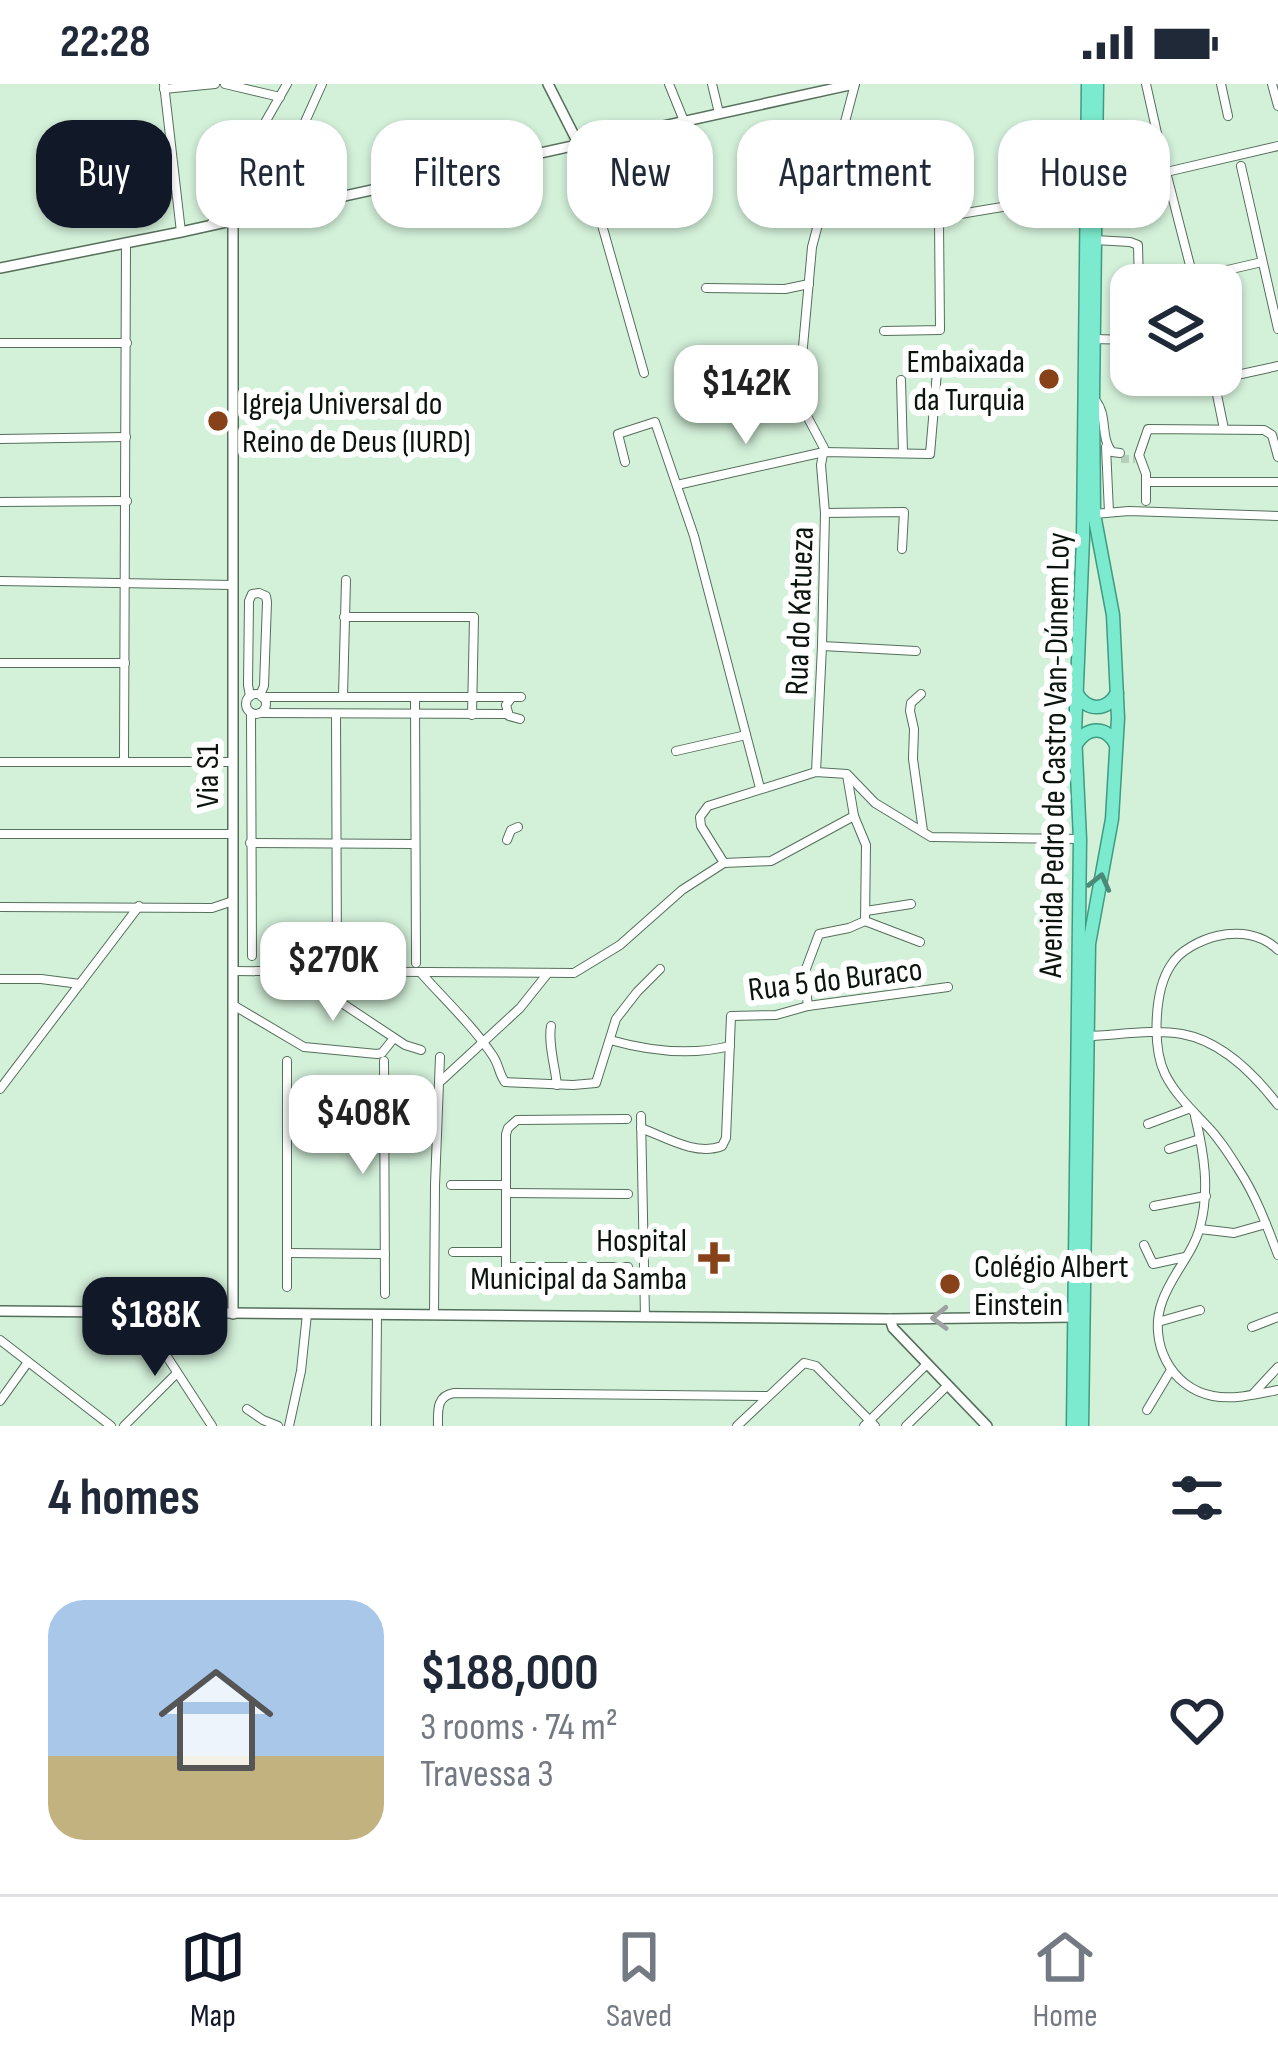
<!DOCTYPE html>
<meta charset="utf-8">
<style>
:root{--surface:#fff;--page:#f2f2f3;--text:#1f2937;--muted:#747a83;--line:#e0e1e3;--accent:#111827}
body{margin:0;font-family:"Sofia Sans Condensed",sans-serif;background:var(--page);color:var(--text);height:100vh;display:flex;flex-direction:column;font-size:45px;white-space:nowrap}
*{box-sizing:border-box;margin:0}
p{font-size:39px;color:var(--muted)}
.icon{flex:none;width:66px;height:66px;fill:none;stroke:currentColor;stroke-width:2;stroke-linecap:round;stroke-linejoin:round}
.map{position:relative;height:1342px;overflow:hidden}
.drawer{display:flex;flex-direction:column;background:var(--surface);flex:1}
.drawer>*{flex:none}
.hud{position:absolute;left:36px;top:36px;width:1206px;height:108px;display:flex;gap:24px}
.fabs{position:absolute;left:1110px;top:180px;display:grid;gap:24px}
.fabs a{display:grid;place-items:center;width:132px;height:132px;border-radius:24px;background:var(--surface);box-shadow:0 3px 9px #0004;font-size:60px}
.price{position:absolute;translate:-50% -102px;padding:0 27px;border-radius:24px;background:#fff;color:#222;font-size:39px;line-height:78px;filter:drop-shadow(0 3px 6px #0008)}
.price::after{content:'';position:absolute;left:50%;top:72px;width:36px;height:27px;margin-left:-18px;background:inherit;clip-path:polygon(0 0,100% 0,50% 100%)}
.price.on{background:var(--accent);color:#fff}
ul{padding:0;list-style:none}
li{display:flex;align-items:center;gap:36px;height:300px;padding:0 48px}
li+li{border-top:3px solid var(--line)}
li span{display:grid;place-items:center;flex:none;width:336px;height:240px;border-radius:36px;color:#555}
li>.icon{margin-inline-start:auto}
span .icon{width:144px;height:144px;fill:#fffc;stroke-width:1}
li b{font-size:51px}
h2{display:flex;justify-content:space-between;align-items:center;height:144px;padding:0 48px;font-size:51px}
.chip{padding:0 42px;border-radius:36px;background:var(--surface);box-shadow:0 3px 9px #0004;font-size:42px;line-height:108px}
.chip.on{background:var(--accent);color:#fff}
.status{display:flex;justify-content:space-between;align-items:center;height:84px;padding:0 60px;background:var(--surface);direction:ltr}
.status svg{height:33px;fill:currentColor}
.dock{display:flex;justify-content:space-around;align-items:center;height:168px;border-top:3px solid var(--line);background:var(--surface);font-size:33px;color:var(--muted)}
.dock a{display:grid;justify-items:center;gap:6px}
.dock .on{color:var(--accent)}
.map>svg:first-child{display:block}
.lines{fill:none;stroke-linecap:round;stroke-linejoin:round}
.minor-tunnel{stroke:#b5cfbb;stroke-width:8;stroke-dasharray:8 4;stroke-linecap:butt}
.minor-casing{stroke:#556f5b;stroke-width:10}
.tertiary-casing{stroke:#556f5b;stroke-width:12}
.trunk-casing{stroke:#3e9c82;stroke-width:15}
.minor{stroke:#fff;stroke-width:8}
.tertiary{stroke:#fff;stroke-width:9}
.trunk{stroke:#7beace;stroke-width:12}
.oneway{stroke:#498a78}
.oneway2{stroke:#9da19f}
.poi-dot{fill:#87421a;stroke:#fff;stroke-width:4.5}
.labels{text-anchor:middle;stroke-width:12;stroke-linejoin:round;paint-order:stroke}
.poi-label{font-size:33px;fill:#0b150e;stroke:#fff;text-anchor:end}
.street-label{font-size:33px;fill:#0b150e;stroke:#fff}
</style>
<div class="status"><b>22:28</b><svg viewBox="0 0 49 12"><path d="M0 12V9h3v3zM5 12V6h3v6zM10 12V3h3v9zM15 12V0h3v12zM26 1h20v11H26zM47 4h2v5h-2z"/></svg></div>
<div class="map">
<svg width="1278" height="1342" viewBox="0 0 1278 1342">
<rect width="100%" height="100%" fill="#d3f0d9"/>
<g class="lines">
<path class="minor-tunnel" d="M1121,375H1135"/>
<g class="minor-casing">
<g id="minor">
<path d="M164,0L181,148"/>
<path d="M225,0L280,13"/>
<path d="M669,0L684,37"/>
<path d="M712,0L719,29"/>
<path d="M1146,0L1159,58"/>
<path d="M1221,0L1228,32"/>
<path d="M1272,0L1278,22"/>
<path d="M164,5L215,0"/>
<path d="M579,60L644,289"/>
<path d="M1241,82L1278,245"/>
<path d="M1166,88L1193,193"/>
<path d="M1096,101L1132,96L1278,62"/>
<path d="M822,123L878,134"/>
<path d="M264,129L322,0"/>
<path d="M211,141L223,112L287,0"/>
<path d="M1095,156L1130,158L1138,161L1139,201"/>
<path d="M1178,201L1180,197L1262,178"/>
<path d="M706,204L785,205L809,200"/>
<path d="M884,247L940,246L939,138L942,133L1086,109"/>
<path d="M1094,255L1131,256"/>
<path d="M0,259H127"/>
<path d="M1197,291L1200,296H1214L1278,282"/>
<path d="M901,296L903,369"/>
<path d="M1214,296L1224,345"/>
<path d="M1096,317C1108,332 1100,354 1112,368L1120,369"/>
<path d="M0,355L126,353"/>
<path d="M1106,363L1109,428"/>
<path d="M625,378L618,350L655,338L694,452L760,704"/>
<path d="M1146,398H1278"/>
<path d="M677,401L824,368L930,370L938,276"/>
<path d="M1146,417V390L1139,371L1148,345L1264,346L1272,351L1278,373"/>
<path d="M0,418L127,417"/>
<path d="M825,429L904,428L902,465"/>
<path d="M1094,430L1129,427L1278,432"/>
<path d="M0,497L233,501"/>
<path d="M344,533H474L472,631"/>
<path d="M822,562L916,567"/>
<path d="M0,579H125"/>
<path d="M921,610L911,619L910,627L914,645L913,675L923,747"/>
<circle cx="256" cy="620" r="10"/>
<path d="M250,612L248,601L249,517L252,510L259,509L266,512L267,518L264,602L260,611"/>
<path d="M343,612L346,496"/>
<path d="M262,613H512"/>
<path d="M415,613L416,879"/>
<path d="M251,629L252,872"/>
<path d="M260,629L507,630"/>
<path d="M336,630L337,875"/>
<path d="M520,635L509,632L506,621L512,613H521"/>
<path d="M676,667L746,651"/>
<path d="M124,676L126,159"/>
<path d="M0,678H233"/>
<path d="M816,688L822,562L825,429L821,381L824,364L800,319L799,307L812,163L855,0"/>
<path d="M0,750H233"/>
<path d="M507,756L511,746L518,743"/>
<path d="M250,759L415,760"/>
<path d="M724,779L771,777L854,732"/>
<path d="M0,823L212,824L233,817"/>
<path d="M866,827L911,820"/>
<path d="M865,837L920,858"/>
<path d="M1278,866C1262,850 1239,847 1217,852C1201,856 1180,866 1171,881C1154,906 1152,963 1165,990C1175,1010 1191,1025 1206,1041C1219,1054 1229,1070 1239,1086C1256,1112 1267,1142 1278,1171"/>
<path d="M233,887L574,889L620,861L682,806L724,779L701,742L700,733L708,722L816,688L847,690L875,719L931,753L1080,755"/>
<path d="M421,889C445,916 473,942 493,972C499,981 499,990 505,998L573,1001L596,999L616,935L637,908L660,885"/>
<path d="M298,890L405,961L421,966"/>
<path d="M0,895H41L80,900"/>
<path d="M233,921L304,963L377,970L382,969L394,954"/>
<path d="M808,922L804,890L819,850L849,844L865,837L866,761L854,732L847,691"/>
<path d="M551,942C548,960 555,982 557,1001"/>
<path d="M1088,952C1118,951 1152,945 1182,950C1221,957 1255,991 1278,1021"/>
<path d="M610,956C649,967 690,972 730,962"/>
<path d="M384,977L385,1210"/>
<path d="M442,996L520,924L548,889"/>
<path d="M0,1005L139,822"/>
<path d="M287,1016L384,1018"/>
<path d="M641,1032L645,1233"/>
<path d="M1195,1032C1204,1069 1210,1106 1200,1143C1193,1170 1171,1191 1162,1218C1148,1257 1170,1304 1213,1312C1233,1316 1258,1310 1278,1306"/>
<path d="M627,1035L517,1036L508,1044L506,1050V1183H628"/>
<path d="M1148,1040L1188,1025"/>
<path d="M641,1044C667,1054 696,1072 722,1062L726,1054L731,932L776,931L808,922L948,903"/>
<path d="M1169,1065L1200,1055"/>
<path d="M451,1101H506"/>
<path d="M506,1109L628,1110"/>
<path d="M1154,1122L1206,1112"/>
<path d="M1200,1145L1234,1149L1266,1140"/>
<path d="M1144,1161L1153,1180L1185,1173"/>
<path d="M453,1168H506"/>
<path d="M287,1169L385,1170"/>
<path d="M287,1203V977"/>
<path d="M151,1229L164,1268L212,1342"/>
<path d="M434,1231L435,1101L440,973"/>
<path d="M1158,1238L1200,1226"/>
<path d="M1252,1243L1278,1233"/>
<path d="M0,1256L111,1342"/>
<path d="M1253,1310L1278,1283"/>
<path d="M0,1317L28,1278"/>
<path d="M247,1325L263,1336L278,1342"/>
<path d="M1147,1326L1171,1286"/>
<path d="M124,1342L177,1289"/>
<path d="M289,1342L301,1287L307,1230"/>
<path d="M376,1342L377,1231"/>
<path d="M438,1342C438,1327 436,1312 454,1309L767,1312"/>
<path d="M737,1342L804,1279L816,1282L875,1342"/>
<path d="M864,1342L927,1280"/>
<path d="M906,1342L948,1301"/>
</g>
</g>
<g class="tertiary-casing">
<g id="tertiary">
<path d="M548,0L578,59"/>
<path d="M0,184L181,148L854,0"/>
<path d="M0,1227L890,1235L1075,1233"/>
<path d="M233,1230V136"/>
<path d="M890,1235L893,1244L987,1342"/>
</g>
</g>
<g class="trunk-casing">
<g id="trunk">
<path d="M1077,610C1088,628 1107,627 1117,609"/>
<path d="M1077,659C1088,642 1107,642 1116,661"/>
<path d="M1073,1342L1080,755L1075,649L1083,454L1088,0"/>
<path d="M1082,1342L1089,860L1112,735L1118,634L1113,531L1094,430L1093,313L1097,0"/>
</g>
</g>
<use href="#minor" class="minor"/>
<use href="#tertiary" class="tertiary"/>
<use href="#trunk" class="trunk"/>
</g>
<defs><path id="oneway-chevron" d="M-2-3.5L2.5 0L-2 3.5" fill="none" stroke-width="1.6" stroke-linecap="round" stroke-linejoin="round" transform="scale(3)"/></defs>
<use class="oneway" href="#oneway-chevron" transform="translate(1100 798) rotate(-76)"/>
<use class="oneway2" href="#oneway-chevron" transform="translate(940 1234) rotate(179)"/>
<g class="poi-dot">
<circle cx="1049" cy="295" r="12"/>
<circle cx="218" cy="337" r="12"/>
<path d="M708 1156h12v12h12v12h-12v12h-12v-12h-12v-12h12z"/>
<circle cx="950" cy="1200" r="12"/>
</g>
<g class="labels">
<g class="poi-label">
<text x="1025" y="288">Embaixada<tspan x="1025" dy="38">da Turquia</tspan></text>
<text x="242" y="330" text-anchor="start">Igreja Universal do<tspan x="242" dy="38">Reino de Deus (IURD)</tspan></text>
<text x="687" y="1167">Hospital<tspan x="687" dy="38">Municipal da Samba</tspan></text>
<text x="974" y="1193" text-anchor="start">Colégio Albert<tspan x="974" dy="38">Einstein</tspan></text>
</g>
<g class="street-label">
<text transform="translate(798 527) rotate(-88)" y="12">Rua do Katueza</text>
<text transform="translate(1053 671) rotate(-89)" y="12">Avenida Pedro de Castro Van-Dúnem Loy</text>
<text transform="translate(206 692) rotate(-90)" y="12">Via S1</text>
<text transform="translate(835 894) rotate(-7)" y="12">Rua 5 do Buraco</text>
</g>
</g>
</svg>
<div class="fabs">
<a><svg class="icon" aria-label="layers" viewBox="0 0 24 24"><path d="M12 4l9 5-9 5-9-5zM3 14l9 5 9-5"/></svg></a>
</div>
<b class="price" style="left:746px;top:363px">$142K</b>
<b class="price" style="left:333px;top:940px">$270K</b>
<b class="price" style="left:363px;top:1093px">$408K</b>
<b class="price on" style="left:155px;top:1295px">$188K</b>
<div class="hud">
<a class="chip on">Buy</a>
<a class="chip">Rent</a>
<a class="chip">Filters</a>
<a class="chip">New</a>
<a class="chip">Apartment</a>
<a class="chip">House</a>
</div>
</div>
<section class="drawer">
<h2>4 homes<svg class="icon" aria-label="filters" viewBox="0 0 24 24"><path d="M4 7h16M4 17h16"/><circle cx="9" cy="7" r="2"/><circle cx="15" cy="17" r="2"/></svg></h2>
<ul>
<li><span style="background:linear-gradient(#a9c7e8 65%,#c2b280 0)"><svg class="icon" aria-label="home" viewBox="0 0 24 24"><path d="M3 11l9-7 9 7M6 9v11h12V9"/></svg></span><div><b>$188,000</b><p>3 rooms · 74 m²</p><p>Travessa 3</p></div><svg class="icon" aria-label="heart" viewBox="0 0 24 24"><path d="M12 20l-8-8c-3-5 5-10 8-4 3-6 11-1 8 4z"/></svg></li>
</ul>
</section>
<nav class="dock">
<a class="on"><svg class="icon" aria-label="map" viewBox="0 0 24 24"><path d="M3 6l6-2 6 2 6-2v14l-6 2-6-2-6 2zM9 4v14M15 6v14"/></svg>Map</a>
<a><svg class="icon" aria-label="saved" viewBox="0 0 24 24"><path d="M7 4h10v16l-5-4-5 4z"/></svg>Saved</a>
<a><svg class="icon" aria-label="home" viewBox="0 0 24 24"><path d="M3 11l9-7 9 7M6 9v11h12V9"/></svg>Home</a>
</nav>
